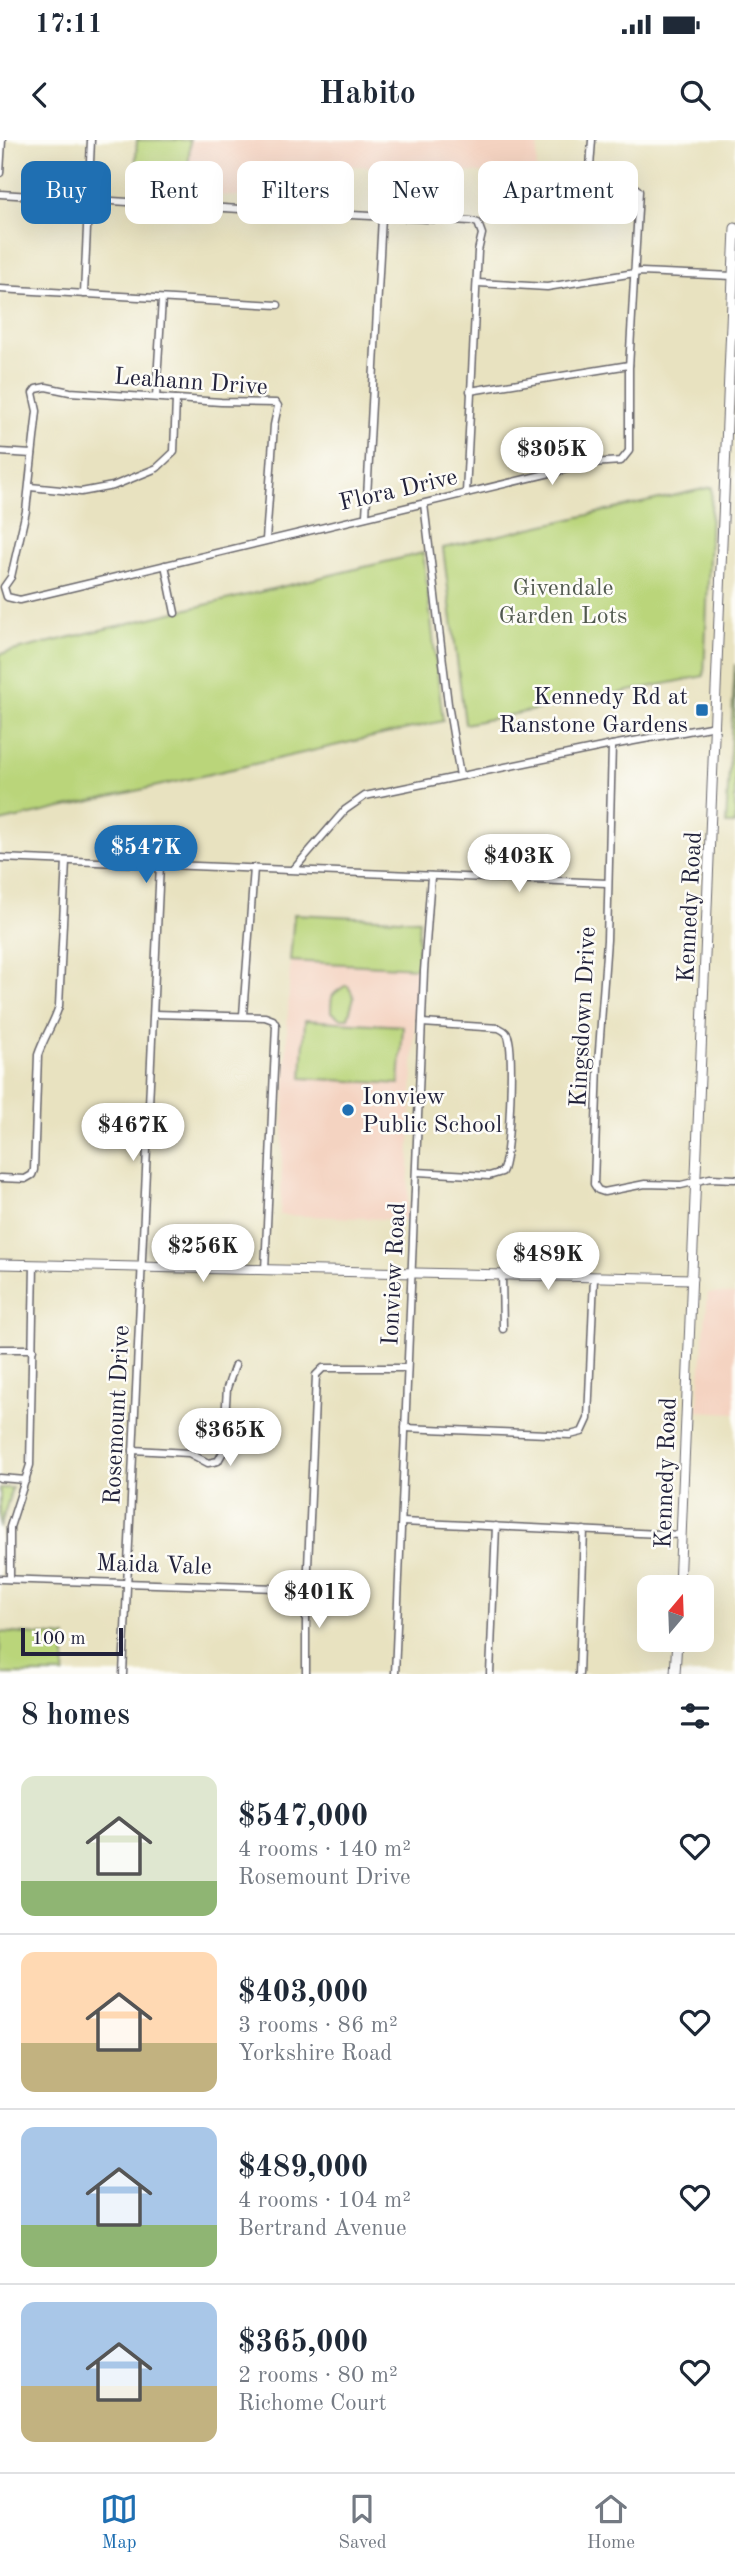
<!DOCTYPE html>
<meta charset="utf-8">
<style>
:root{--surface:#fff;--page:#f2f2f3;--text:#1f2937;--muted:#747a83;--line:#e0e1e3;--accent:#1f6fb2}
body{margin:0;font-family:"Old Standard TT",serif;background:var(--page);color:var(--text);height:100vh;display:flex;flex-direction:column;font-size:26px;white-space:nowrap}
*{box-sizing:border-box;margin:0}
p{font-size:23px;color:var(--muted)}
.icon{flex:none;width:38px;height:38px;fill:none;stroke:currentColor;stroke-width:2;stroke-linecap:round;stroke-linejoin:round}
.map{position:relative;height:1534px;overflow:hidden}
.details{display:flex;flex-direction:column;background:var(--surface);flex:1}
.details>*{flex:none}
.hud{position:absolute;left:21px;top:21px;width:693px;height:63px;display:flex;gap:14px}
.needle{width:46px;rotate:19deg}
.buttons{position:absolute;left:637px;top:1435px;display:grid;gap:14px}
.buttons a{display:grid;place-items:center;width:77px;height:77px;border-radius:14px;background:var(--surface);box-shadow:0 7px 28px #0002;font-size:35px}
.scale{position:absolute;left:21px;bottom:18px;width:102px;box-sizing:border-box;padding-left:7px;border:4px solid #22223b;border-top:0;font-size:19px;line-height:24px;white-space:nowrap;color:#22223b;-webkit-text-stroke:5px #fdfcf7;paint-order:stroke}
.price{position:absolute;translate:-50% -60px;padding:0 16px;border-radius:24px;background:#fff;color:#222;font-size:23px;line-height:46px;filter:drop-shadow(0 2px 4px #0008)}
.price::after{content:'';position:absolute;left:50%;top:42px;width:21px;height:16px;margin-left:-10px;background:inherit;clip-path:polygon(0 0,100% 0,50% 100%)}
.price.on{background:var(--accent);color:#fff}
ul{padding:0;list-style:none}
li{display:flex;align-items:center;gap:21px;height:175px;padding:0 21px}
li+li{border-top:2px solid var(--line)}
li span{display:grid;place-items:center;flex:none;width:196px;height:140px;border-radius:14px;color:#555}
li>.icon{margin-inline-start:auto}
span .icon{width:84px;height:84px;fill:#fffc;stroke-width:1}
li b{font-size:30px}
h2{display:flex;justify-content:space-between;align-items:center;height:84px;padding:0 21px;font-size:30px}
.pill{padding:0 24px;border-radius:14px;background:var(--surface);box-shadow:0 7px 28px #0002;font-size:24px;line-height:63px}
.pill.on{background:var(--accent);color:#fff}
.status{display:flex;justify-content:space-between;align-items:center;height:49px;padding:0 35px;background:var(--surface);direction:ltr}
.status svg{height:19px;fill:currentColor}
header{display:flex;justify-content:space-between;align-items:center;height:91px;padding:0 21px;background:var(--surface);font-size:32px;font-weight:800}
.dock{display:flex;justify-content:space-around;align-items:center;height:98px;border-top:2px solid var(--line);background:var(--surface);font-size:19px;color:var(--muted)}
.dock a{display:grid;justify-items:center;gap:4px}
.dock .on{color:var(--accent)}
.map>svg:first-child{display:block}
.built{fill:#f4d3c1}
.green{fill:#bad57a;stroke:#6e7c5a;stroke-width:2}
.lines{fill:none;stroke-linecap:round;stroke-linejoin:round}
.street-casing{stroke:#67656a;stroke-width:9}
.secondary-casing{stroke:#67656a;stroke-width:11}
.street{stroke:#fff;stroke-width:6}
.secondary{stroke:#fff;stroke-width:9}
.poi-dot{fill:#1f6fb2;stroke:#fdfcf7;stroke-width:2.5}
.labels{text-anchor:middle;stroke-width:5;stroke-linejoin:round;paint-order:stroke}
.street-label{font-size:24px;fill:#22223b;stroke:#fdfcf7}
.park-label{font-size:24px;fill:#50584e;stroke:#fdfcf7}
.poi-label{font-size:24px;fill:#22223b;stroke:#fdfcf7;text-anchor:end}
</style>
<div class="status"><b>17:11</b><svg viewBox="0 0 49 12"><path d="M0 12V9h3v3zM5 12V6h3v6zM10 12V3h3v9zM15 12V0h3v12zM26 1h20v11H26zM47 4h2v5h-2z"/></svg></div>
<header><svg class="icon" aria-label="back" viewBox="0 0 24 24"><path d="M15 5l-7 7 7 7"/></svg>Habito<svg class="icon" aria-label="search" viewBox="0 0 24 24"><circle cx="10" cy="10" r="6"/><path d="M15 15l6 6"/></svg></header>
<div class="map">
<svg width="735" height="1534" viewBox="0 0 735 1534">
<rect width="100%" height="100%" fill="#fdfcf7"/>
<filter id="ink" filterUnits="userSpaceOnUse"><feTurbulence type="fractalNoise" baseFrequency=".0143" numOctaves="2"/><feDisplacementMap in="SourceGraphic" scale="14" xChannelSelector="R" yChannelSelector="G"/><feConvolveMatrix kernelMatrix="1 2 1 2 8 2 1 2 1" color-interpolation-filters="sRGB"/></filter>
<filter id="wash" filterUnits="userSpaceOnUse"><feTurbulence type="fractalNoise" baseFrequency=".00686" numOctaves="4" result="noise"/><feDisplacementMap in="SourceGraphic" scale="28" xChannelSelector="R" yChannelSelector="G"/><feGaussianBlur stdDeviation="1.57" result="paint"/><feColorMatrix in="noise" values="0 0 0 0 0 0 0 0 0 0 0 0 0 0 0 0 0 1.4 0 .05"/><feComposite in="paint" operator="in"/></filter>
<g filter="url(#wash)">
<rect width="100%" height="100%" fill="#e8e2c0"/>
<g class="built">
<path d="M190,0H538L536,36L336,25L333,63L187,53Z"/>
<path d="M290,821L417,828L407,1080L280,1075Z"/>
<path d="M708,1153L735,1154V1273L697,1271Z"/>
</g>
<g class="green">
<path d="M137,0H190L187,53L134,49Z"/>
<path d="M712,347L704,536L465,584L443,408Z"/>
<path d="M423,413L443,581L0,682V514Z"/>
<path d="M735,524V684H726Z"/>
<path d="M294,774L419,780L417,828L290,821Z"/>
<path d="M345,846H348L354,857L348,878H340L331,872C331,854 331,855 345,846Z"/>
<path d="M305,880L403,886L399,944L302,938Z"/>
<path d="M0,1348H12L0,1388Z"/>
<path d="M0,1492L66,1497L64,1534H0Z"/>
</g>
</g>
<g filter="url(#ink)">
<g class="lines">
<g class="street-casing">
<g id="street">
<path d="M0,33L2,0"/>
<path d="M0,54L271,71L471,81L478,83L482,94L478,111L466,353"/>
<path d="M478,143L547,147L641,132L733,136"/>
<path d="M0,149L278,165"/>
<path d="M84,154L91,0"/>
<path d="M470,251L629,225"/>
<path d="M156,257L162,159"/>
<path d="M0,312L32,314"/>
<path d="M30,347L81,352L113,346L157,328L174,312L176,259"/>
<path d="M424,364L448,564L460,636"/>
<path d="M366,376L382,77"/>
<path d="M266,400L274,285L278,266L276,263L221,262L70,252L46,247L36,249L33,253L37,271L26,371L11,437L4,447L7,457L20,460L592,323L621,321L629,311V228L639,51L628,41L602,42L593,38L590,27L592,0"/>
<path d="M165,425L175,473"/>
<path d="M612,605L607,800L598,924L594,1044L598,1050L604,1052L645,1044L681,1045L710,1038L735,1039"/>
<path d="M0,718L607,743"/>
<path d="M294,729L345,670L365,656L612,605L715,586"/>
<path d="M154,874L265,877L273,880L276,885L265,1130"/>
<path d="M243,875L254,728"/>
<path d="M417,1032L489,1036L502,1032C510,1018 513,918 509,900C508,893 505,891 499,888L422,883"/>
<path d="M0,1038L25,1039L32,1035L34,1030L38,915C44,897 54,883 59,866L66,721"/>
<path d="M502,1136L503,1189"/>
<path d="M0,1209H33"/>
<path d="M405,1288L570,1295L582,1292L588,1279L594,1138"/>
<path d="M133,1310L189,1313L208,1323L218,1321L223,1312L227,1248L235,1225"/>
<path d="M0,1338L26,1340"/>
<path d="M402,1382L681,1395"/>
<path d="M0,1439L307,1449"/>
<path d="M10,1439V1387L30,1325L34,1125"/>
<path d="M123,1534L160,724"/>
<path d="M306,1534V1475L316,1235L323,1228H407"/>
<path d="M395,1534L424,831L431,736"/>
<path d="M490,1534L496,1386"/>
<path d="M579,1534L584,1390"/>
</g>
</g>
<g class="secondary-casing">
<g id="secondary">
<path d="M0,1124L692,1139"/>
<path d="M679,1447L735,88"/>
<path d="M675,1534L677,1500"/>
</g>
</g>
<use href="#street" class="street"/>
<use href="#secondary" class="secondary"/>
</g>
</g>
<g class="poi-dot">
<rect x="695" y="563" width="14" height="14" rx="3.5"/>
<circle cx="348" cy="970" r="7"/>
</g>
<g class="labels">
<g class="street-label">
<text transform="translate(191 241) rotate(4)" y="8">Leahann Drive</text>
<text transform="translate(398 349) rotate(-13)" y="8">Flora Drive</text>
<text transform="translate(689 767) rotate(-87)" y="8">Kennedy Road</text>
<text transform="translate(582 877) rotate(-87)" y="8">Kingsdown Drive</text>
<text transform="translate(393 1134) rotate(-87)" y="8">Ionview Road</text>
<text transform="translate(116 1275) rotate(-87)" y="8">Rosemount Drive</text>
<text transform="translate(665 1333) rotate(-88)" y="8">Kennedy Road</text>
<text transform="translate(154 1424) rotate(2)" y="8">Maida Vale</text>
</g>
<g class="park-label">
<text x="563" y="455">Givendale<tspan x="563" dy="28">Garden Lots</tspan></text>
</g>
<g class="poi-label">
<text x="688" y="564">Kennedy Rd at<tspan x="688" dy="28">Ranstone Gardens</tspan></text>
<text x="362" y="964" text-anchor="start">Ionview<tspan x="362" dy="28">Public School</tspan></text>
</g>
</g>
</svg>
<div class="buttons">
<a><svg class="needle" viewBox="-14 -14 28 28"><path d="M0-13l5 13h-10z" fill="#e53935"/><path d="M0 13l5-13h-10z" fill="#747a83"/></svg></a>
</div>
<div class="scale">100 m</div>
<b class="price" style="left:552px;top:347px">$305K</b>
<b class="price on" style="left:146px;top:745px">$547K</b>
<b class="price" style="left:519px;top:754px">$403K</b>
<b class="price" style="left:133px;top:1023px">$467K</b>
<b class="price" style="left:203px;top:1144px">$256K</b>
<b class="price" style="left:548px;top:1152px">$489K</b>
<b class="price" style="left:230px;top:1328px">$365K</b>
<b class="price" style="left:319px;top:1490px">$401K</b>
<div class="hud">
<a class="pill on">Buy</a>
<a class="pill">Rent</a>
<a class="pill">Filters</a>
<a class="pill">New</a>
<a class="pill">Apartment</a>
</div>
</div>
<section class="details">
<h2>8 homes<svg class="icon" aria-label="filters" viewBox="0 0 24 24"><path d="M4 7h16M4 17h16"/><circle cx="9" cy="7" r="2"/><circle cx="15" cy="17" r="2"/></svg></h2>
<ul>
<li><span style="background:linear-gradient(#dfe7d0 75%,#8fb573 0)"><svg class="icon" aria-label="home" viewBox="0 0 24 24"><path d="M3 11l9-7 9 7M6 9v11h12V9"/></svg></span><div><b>$547,000</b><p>4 rooms · 140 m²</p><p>Rosemount Drive</p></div><svg class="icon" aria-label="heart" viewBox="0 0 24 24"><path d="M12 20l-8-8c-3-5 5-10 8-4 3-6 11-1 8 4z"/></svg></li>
<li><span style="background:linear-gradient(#ffd9b3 65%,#c2b280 0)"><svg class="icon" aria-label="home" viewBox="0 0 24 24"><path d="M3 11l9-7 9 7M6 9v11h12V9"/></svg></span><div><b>$403,000</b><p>3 rooms · 86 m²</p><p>Yorkshire Road</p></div><svg class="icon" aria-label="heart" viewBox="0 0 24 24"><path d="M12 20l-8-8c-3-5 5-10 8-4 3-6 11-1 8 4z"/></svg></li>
<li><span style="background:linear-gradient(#a9c7e8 70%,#8fb573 0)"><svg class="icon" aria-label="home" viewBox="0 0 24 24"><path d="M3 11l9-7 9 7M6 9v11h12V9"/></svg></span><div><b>$489,000</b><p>4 rooms · 104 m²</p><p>Bertrand Avenue</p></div><svg class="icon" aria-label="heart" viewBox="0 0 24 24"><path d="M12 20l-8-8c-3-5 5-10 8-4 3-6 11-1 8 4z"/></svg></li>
<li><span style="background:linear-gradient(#a9c7e8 60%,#c2b280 0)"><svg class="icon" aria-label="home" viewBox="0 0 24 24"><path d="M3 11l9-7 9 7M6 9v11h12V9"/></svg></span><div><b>$365,000</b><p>2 rooms · 80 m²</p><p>Richome Court</p></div><svg class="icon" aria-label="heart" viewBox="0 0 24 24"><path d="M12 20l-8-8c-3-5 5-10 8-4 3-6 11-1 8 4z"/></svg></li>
</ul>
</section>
<nav class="dock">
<a class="on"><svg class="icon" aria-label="map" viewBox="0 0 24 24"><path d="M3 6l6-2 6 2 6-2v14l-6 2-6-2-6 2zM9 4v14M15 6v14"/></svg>Map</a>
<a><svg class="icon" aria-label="saved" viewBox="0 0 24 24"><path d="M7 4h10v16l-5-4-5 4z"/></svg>Saved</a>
<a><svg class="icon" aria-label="home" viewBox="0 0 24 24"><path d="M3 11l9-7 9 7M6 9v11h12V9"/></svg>Home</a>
</nav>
